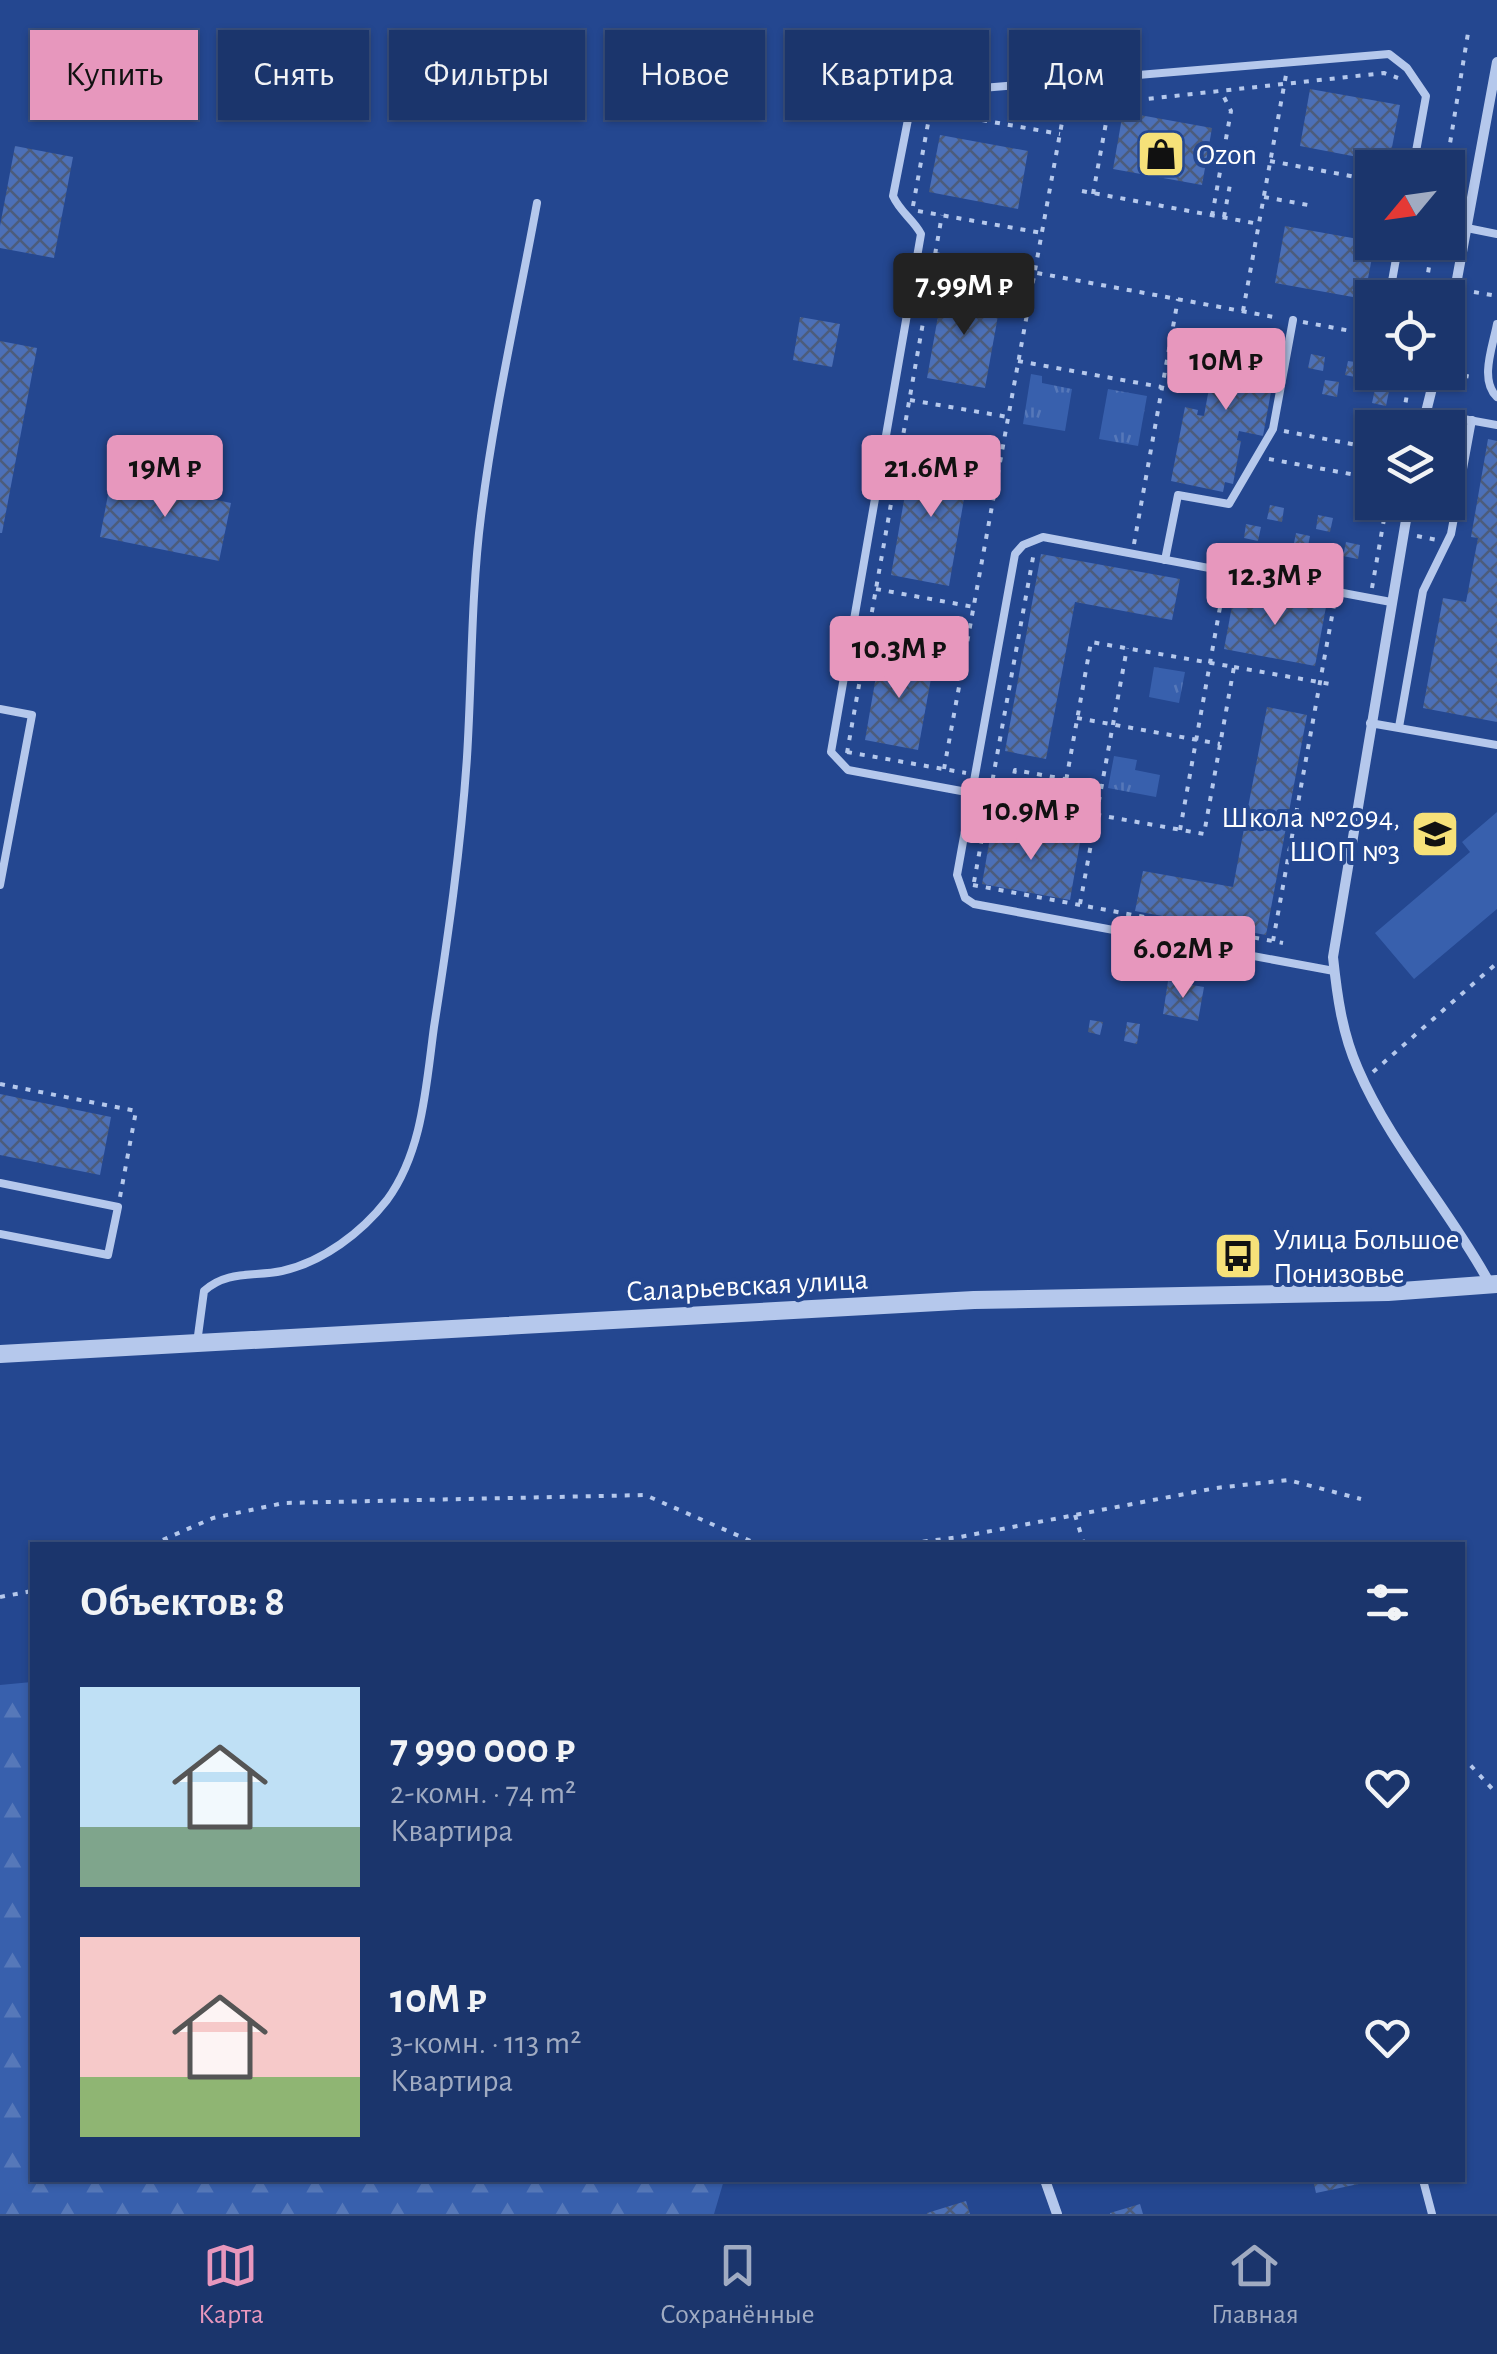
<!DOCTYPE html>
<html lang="ru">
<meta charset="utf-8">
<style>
:root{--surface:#1b356c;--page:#284074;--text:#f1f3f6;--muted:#a0abc2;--line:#39507f;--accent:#e797bd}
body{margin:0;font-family:"Alegreya Sans",sans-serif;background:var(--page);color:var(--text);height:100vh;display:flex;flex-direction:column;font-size:38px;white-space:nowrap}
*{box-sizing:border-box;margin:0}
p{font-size:32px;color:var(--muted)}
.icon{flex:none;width:55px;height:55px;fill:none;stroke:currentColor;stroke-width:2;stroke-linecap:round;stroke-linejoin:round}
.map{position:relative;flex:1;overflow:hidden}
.sheet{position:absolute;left:30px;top:1542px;width:1435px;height:640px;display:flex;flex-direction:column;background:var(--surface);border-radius:0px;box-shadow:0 2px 8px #0004,0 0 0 2px var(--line)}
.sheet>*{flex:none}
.hud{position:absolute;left:30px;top:30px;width:1438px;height:90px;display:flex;gap:20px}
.needle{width:65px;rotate:241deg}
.controls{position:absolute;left:1355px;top:150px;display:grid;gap:20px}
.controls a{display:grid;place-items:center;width:110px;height:110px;border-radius:0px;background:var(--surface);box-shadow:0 2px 8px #0004,0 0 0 2px var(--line);font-size:50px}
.price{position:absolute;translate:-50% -85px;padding:0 22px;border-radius:10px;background:var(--accent);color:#111;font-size:32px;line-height:65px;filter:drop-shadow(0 2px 5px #0008)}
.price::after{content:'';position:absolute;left:50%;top:60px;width:30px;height:22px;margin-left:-15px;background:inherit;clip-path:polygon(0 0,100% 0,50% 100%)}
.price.active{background:#222;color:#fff}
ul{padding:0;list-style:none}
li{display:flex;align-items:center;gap:30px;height:250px;padding:0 50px}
li span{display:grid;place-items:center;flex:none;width:280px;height:200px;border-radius:0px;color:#555}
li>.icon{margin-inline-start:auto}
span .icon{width:120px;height:120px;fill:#fffc;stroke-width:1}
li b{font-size:42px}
h2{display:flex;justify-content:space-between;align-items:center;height:120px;padding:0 50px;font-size:42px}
.pill{padding:0 35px;border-radius:0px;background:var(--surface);box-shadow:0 2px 8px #0004,0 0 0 2px var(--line);font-size:35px;line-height:90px}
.pill.active{background:var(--accent);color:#111}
.dock{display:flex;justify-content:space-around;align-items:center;height:140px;border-top:2px solid var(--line);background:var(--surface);font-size:28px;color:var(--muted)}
.dock a{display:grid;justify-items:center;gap:5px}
.dock .active{color:var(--accent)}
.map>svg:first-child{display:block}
.grass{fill:url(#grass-tufts)}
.forest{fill:url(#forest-firs)}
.pitch{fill:#3860ad}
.building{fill:url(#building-cross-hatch)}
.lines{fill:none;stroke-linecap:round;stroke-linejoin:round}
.path{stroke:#b5c8ec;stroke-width:4;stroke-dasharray:5 8;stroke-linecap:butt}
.service{stroke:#b5c8ec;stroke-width:8}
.minor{stroke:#b5c8ec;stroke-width:10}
.tertiary{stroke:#b5c8ec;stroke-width:18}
.labels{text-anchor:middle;stroke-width:8;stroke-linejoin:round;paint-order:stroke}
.poi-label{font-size:30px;fill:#fff;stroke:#244790;text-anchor:start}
.street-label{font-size:30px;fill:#fff;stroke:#244790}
</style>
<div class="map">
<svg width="1497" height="2214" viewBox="0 0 1497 2214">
<defs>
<pattern id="grass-tufts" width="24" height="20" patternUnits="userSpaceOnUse" patternTransform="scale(2.5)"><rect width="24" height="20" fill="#3860ad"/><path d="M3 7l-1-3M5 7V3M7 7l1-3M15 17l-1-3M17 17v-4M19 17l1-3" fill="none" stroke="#5678b9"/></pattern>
<pattern id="forest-firs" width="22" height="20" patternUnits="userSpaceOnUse" patternTransform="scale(2.5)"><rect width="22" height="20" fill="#3860ad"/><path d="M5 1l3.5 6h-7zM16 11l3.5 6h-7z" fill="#5678b9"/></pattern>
<pattern id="building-cross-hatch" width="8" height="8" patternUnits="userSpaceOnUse" patternTransform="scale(2.5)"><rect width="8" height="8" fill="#4c70b7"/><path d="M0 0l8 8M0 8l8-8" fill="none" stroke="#4c5c7c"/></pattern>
</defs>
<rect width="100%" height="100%" fill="#244790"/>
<g class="grass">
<path d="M1031,374L1042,376V383L1072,389L1065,431L1023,424Z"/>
<path d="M1108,389L1147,396L1138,446L1099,439Z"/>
<path d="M1154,667L1185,672L1179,703L1149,697Z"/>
<path d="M1114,756L1137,760L1135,770L1160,775L1156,797L1108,788Z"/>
</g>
<path class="forest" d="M32,1682V2180H724L714,2214H0V1685Z"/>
<path class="pitch" d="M1497,812V909L1414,979L1375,933L1470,852L1462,842Z"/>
<g class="building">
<path d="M1310,89L1400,105L1389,163L1300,146Z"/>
<path d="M1123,112L1212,128L1202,185L1113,169Z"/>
<path d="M940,135L1028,151L1018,209L929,192Z"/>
<path d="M15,146L73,157L54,258L0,248V226Z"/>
<path d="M1285,226L1375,242L1364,299L1275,283Z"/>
<path d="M943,288L1001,299L985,388L927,378Z"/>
<path d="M800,317L840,324L832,367L793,360Z"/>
<path d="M1219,332L1272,342L1270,351L1278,353L1263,436L1239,431L1237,440L1241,441L1233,484L1225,482L1223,492L1171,481L1185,407L1198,410L1197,415L1204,416Z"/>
<path d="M0,341L37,348L2,533H0Z"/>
<path d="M1311,354L1325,357L1323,371L1308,368Z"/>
<path d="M1348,361L1362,363L1360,378L1345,375Z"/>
<path d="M1325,380L1339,382L1337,397L1322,394Z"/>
<path d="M1375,389L1389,391L1386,406L1372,403Z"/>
<path d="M1488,439L1497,441V722L1423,708L1443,598L1466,602L1478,538L1471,537Z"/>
<path d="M912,454L970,464L949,586L891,575Z"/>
<path d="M111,479L231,503L219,561L100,537Z"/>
<path d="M1270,505L1284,508L1282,522L1267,519Z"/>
<path d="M1318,515L1333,518L1330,532L1316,529Z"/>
<path d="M1246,524L1261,527L1258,541L1244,538Z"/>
<path d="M1296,533L1310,536L1307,551L1293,548Z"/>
<path d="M1346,542L1360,545L1358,559L1343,556Z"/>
<path d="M1041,554L1180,579L1172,620L1075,602L1046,759L1005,751Z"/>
<path d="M1235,590L1326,607L1315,666L1224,649Z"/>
<path d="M880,653L934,662L918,750L865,740Z"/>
<path d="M1267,707L1307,715L1266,935L1135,911L1143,871L1233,887Z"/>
<path d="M992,826L1080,842L1070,900L982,884Z"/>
<path d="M1168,981L1204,987L1198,1021L1163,1014Z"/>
<path d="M1090,1020L1103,1022L1100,1035L1088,1032Z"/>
<path d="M1127,1022L1140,1024L1137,1044L1124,1041Z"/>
<path d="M0,1094L111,1117L100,1175L0,1155Z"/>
<path d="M1313,2180H1368V2182L1316,2193Z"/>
<path d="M966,2201L970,2214H927V2213Z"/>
<path d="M1140,2204L1143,2214H1110V2213Z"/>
</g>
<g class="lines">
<g class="path">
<path d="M1110,103L1384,73L1398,78"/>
<path d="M931,111L1060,134"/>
<path d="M1270,161L1372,180"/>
<path d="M1446,168L1469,27"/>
<path d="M1082,191L1259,224"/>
<path d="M1093,194L1112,90"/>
<path d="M1264,197L1308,205"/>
<path d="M913,206L931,107"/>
<path d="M918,211L1042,233"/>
<path d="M1212,216L1231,111L1221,91"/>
<path d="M1224,217L1231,179"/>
<path d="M935,254L1279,318"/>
<path d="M1474,292L1497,296"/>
<path d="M1424,298L1433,242"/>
<path d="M1243,311L1286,75"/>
<path d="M1303,322L1372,335"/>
<path d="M1018,361L1161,387"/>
<path d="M1451,373L1476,378"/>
<path d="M910,400L1008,417"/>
<path d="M1401,428L1411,372"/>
<path d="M1284,431L1372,448"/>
<path d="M902,441L1001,458"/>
<path d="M1269,459L1372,478"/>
<path d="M1417,536L1437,540"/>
<path d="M1134,544L1178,299"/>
<path d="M1372,588L1387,502"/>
<path d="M876,589L974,607"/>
<path d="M869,629L966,646"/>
<path d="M1234,667L1330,684"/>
<path d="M1077,718L1220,744"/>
<path d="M847,752L966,773"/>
<path d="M847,753L942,215"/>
<path d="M944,769L1067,95"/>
<path d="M981,794L1009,799L1204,834L1234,667L1091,642L1061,809"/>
<path d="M1009,799L1015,770L1102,786"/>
<path d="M1180,830L1224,585"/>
<path d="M974,882L1034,552"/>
<path d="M973,885L1283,943"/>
<path d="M1080,904L1127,648"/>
<path d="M1273,941L1334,605"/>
<path d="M1373,1072L1497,963"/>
<path d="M0,1084L136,1111L120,1197"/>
<path d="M1075,1515L1083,1541L1088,1545"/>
<path d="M151,1545L213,1518L284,1503L645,1495L753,1542L776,1545"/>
<path d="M897,1545L960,1537L1216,1488L1288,1480L1361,1499"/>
<path d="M0,1597L32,1591"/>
<path d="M1462,1756L1497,1794"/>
</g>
<g class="service">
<path d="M1467,228L1497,234"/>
<path d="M1389,298L1399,242"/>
<path d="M1497,324C1493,346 1479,380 1497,397"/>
<path d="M1425,412L1497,425"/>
<path d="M1165,560L1178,495L1229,504L1273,429L1293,320"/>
<path d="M0,709L32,715L0,885"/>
<path d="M1370,723L1497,745"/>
<path d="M1399,727L1423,591L1451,534L1472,420"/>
<path d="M972,793L848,770L831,752L921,234C914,220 900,212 893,196L912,99L934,92L1389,54L1407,68L1426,96L1413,168"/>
<path d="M1334,971L974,904L965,898L957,875L1015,554L1023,545L1043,537L1391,602"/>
<path d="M0,1183L118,1207L108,1255L0,1234"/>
<path d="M197,1343L204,1291C227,1270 254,1277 282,1271C323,1262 362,1232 387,1200C423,1151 426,1085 434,1027C448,937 461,847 467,757C472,677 471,595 481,516C494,411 518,307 537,203"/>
<path d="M1423,2180L1432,2214"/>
</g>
<g class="minor">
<path d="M1448,328L1497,62"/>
<path d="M1422,428L1436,372"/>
<path d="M1409,502L1333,957C1337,995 1342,1033 1358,1069C1391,1146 1450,1210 1490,1284"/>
<path d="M1045,2180L1057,2214"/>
</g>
<path class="tertiary" d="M0,1354L974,1300L1388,1292L1497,1284"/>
</g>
<defs>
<g id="shop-square" transform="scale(2.5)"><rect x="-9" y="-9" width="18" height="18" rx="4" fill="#f6e179" stroke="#244790"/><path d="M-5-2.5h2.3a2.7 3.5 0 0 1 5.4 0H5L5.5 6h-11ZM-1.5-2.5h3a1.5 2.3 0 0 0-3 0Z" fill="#111"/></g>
<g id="school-square" transform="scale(2.5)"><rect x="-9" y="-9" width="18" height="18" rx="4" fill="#f6e179" stroke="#244790"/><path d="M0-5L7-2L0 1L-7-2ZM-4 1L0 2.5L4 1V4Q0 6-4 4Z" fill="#111"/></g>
<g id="bus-square" transform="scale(2.5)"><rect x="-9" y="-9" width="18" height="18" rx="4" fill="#f6e179" stroke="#244790"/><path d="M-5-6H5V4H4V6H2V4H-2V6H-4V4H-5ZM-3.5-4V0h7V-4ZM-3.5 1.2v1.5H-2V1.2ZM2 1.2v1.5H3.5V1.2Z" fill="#111"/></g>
</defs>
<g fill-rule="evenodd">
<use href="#shop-square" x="1161" y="154"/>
<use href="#school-square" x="1435" y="834"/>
<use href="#bus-square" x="1238" y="1256"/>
</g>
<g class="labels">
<g class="poi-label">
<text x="1196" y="164">Ozon</text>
<text x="1400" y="827" text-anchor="end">Школа №2094,<tspan x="1400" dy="34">ШОП №3</tspan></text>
<text x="1273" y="1249">Улица Большое<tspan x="1273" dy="34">Понизовье</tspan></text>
</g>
<g class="street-label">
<text transform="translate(747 1285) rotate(-3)" y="10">Саларьевская улица</text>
</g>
</g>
</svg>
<div class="controls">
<a><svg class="needle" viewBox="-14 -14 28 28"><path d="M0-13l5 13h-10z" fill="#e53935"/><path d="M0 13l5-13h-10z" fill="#a0abc2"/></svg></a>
<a><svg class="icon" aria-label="locate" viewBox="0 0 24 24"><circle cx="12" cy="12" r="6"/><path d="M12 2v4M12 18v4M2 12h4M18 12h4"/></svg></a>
<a><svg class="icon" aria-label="layers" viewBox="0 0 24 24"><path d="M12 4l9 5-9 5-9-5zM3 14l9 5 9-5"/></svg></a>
</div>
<b class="price active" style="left:964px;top:338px">7.99M ₽</b>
<b class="price" style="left:1226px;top:413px">10M ₽</b>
<b class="price" style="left:165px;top:520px">19M ₽</b>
<b class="price" style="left:931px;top:520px">21.6M ₽</b>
<b class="price" style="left:1275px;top:628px">12.3M ₽</b>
<b class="price" style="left:899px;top:701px">10.3M ₽</b>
<b class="price" style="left:1031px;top:863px">10.9M ₽</b>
<b class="price" style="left:1183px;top:1001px">6.02M ₽</b>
<div class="hud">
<a class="pill active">Купить</a>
<a class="pill">Снять</a>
<a class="pill">Фильтры</a>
<a class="pill">Новое</a>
<a class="pill">Квартира</a>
<a class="pill">Дом</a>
</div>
<section class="sheet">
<h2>Объектов: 8<svg class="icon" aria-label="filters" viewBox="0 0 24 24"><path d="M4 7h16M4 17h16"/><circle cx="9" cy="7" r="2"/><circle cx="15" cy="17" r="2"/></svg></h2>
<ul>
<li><span style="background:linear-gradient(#bfe0f5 70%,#7fa58c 0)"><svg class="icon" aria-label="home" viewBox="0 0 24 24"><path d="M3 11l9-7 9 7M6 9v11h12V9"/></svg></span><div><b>7 990 000 ₽</b><p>2-комн. · 74 m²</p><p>Квартира</p></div><svg class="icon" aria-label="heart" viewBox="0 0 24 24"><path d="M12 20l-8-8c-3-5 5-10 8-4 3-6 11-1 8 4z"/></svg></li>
<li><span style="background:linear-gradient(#f6c9c9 70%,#8fb573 0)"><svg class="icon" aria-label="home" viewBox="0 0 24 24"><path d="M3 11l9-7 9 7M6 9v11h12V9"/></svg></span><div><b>10M ₽</b><p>3-комн. · 113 m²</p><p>Квартира</p></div><svg class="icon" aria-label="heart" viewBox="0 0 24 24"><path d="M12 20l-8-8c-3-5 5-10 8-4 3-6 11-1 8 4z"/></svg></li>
</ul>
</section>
</div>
<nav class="dock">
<a class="active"><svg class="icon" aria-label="map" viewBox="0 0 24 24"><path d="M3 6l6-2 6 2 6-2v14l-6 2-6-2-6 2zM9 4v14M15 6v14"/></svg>Карта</a>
<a><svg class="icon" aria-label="saved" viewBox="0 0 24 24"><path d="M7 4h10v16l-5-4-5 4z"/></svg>Сохранённые</a>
<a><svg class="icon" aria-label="home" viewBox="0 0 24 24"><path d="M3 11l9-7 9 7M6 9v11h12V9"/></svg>Главная</a>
</nav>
